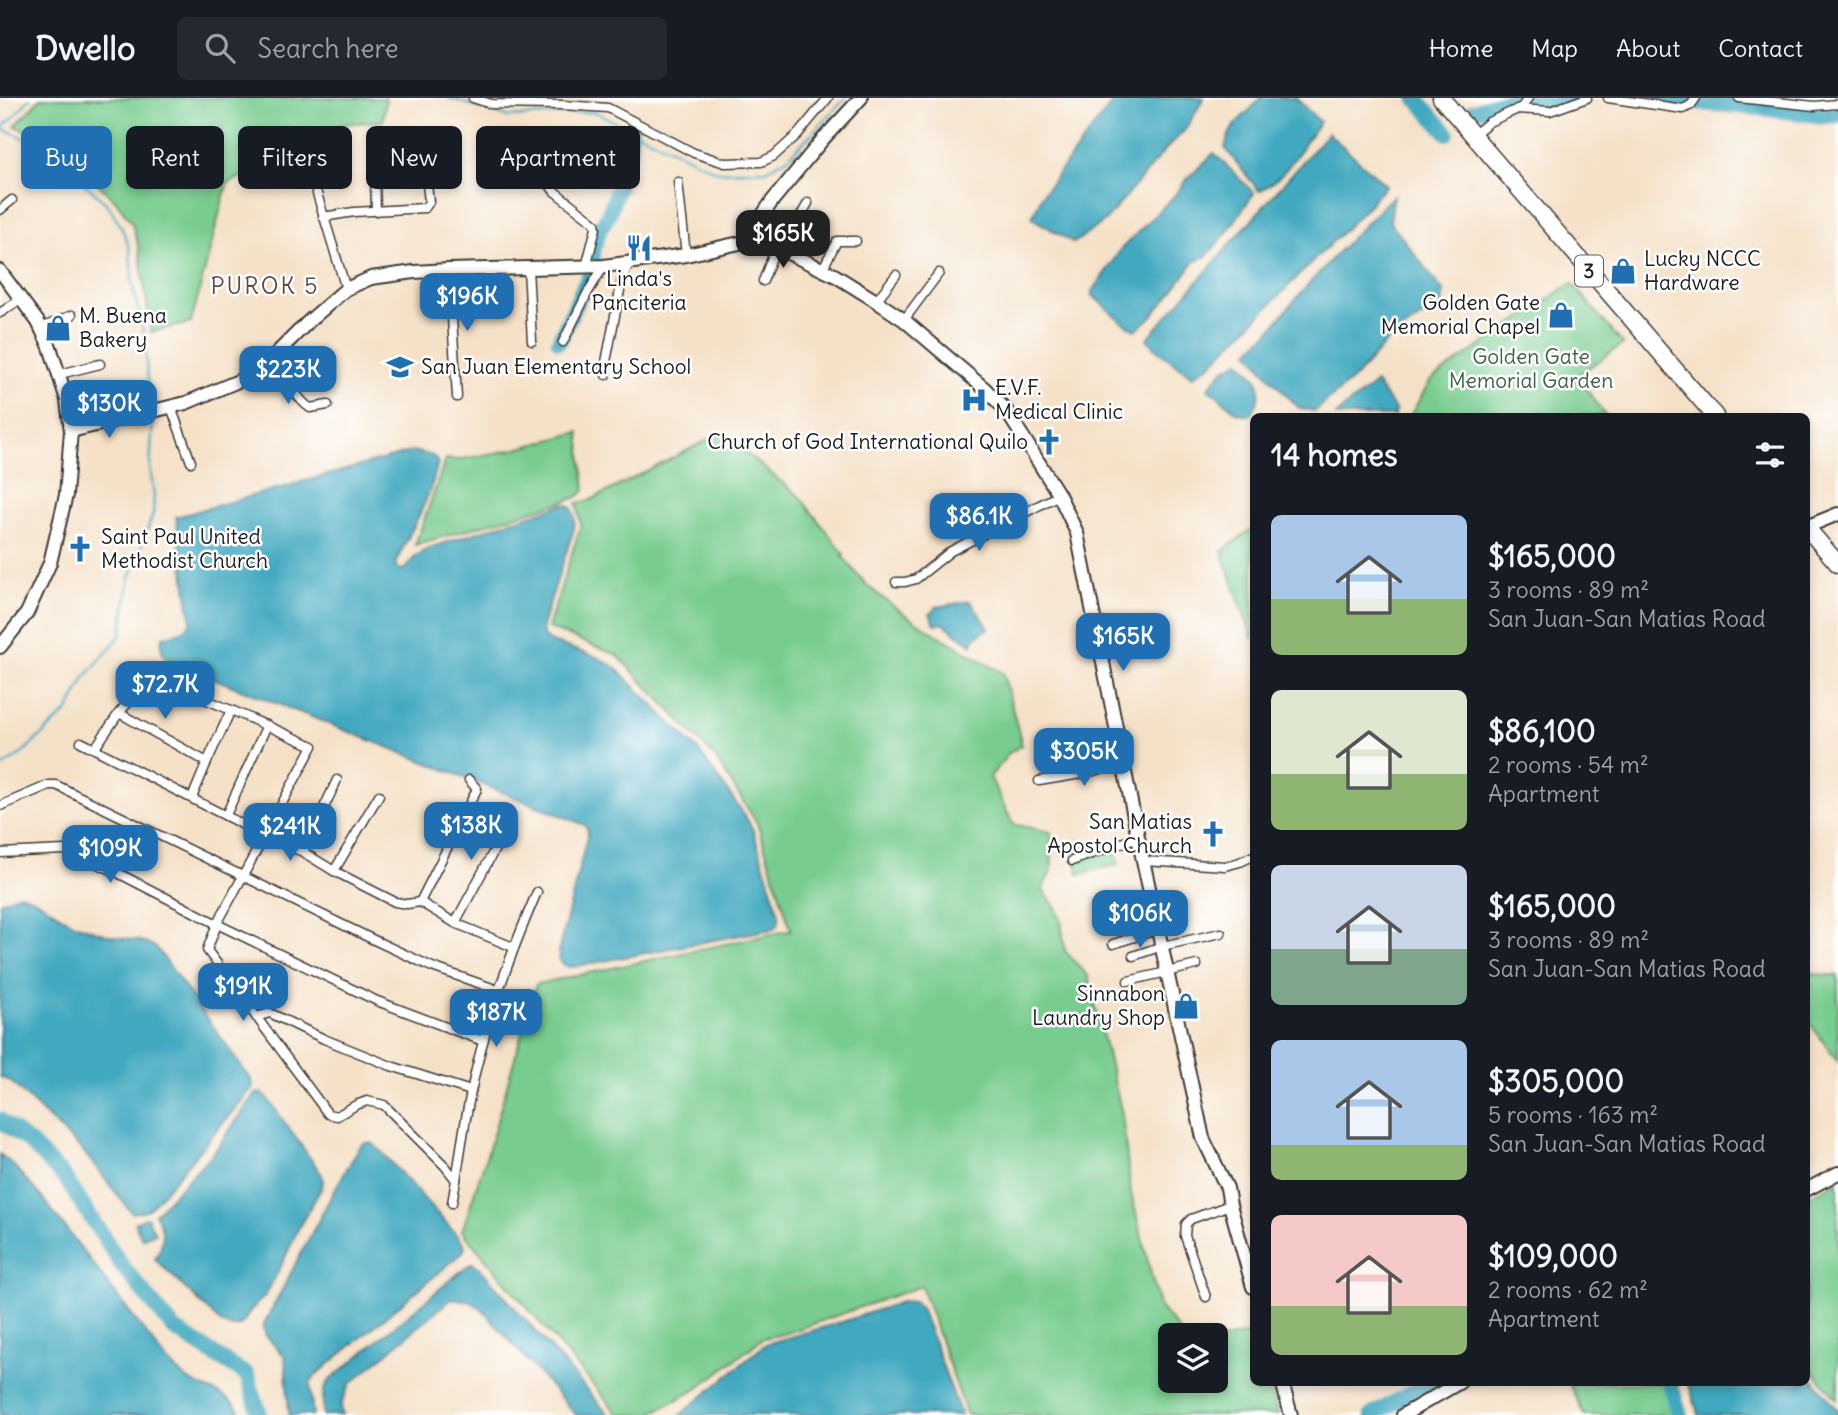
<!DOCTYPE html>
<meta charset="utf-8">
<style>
:root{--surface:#171b24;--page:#242831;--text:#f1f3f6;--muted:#9ea1a6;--line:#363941;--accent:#1f6fb2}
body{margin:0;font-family:Delius,sans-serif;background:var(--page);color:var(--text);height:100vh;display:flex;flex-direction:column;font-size:26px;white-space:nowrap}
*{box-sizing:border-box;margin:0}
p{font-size:23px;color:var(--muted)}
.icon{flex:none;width:38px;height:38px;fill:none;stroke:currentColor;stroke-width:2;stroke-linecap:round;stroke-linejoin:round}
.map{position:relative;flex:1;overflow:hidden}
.side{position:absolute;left:1250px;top:315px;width:560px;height:973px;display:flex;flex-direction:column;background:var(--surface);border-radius:10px;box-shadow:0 4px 10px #0003}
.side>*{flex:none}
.guide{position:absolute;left:21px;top:28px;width:665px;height:63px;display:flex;gap:14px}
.tools{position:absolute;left:1158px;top:1225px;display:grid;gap:14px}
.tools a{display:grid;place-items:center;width:70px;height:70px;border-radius:10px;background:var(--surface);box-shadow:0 4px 10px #0003;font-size:35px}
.price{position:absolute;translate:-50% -60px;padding:0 16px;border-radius:14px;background:var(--accent);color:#fff;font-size:23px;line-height:46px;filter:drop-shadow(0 2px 4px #0008)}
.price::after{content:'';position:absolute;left:50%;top:42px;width:21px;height:16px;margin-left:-10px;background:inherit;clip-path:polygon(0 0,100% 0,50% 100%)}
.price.on{background:#222;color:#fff}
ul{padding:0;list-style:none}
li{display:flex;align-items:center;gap:21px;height:175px;padding:0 21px}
li span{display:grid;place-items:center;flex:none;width:196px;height:140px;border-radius:10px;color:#555}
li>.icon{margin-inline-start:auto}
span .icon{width:84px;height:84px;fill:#fffc;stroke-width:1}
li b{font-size:30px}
h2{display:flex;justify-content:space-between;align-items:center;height:84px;padding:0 21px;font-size:30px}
.chip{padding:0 24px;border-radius:10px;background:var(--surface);box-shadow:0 4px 10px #0003;font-size:24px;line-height:63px}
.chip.on{background:var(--accent);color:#fff}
header{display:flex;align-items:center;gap:42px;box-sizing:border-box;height:98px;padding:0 35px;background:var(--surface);border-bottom:2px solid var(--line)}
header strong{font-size:33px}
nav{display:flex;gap:38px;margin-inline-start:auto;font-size:24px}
.search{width:490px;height:63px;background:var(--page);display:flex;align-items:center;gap:18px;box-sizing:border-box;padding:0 24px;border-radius:10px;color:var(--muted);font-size:26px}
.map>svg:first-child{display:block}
.green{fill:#78cc8f;stroke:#4a7456;stroke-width:2}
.water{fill:#3fa8bf;stroke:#2e626e;stroke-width:2}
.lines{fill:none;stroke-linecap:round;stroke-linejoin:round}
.stream{stroke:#3fa8bf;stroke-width:2.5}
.river{stroke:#3fa8bf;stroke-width:16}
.street-casing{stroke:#3d3a36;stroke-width:11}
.secondary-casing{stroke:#3d3a36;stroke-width:16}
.highway-casing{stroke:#3d3a36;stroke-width:19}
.street{stroke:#fff;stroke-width:8}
.secondary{stroke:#fff;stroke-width:12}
.highway{stroke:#fff;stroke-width:16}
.labels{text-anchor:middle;stroke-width:5;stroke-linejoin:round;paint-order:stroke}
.shield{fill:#fff;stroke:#606060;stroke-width:2}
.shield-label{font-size:19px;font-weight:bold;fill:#1c1c1c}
.poi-label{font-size:21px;fill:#1c1c1c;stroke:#fff;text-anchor:start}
.park-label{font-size:21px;fill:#41624a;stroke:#fff}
.neighbourhood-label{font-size:23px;letter-spacing:2px;fill:#604844;stroke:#fff}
</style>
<header>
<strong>Dwello</strong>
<div class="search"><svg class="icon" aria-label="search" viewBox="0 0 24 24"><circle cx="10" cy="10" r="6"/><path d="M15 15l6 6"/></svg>Search here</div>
<nav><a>Home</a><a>Map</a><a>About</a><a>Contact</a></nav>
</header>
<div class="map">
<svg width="1838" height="1317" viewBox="0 0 1838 1317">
<rect width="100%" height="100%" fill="#fff"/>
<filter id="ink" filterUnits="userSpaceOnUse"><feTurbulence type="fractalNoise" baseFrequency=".0143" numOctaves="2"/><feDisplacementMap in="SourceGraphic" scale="14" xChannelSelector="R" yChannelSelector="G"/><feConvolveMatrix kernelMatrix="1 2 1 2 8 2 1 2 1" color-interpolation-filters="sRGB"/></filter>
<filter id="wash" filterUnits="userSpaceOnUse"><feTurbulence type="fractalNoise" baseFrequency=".00686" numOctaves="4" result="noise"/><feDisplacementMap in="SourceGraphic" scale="28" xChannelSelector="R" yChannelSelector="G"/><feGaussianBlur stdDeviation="1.57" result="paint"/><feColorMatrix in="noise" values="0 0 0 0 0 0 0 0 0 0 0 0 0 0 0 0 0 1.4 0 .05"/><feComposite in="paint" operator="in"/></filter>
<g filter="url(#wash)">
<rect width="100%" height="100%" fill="#f5e1c7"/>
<g class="green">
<path d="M40,0H386L383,23L344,26L227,86L191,225L151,234L139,150L132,125L115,102L56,46L15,28Z"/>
<path d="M1572,185L1623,246L1577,278L1606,318H1410L1431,282Z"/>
<path d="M579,334L585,393L575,400L415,447L446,361L457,362L516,351Z"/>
<path d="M721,335L800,399L844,456L842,458C850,467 858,478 867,487C905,521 959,549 1003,575L1022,647L1009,655L990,679L1013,726L1051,734L1052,772L1042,791L1056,810L1061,822L1065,853L1088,878L1122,1016L1131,1095L1159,1208L1183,1237H1171V1283H1216V1243L1253,1234V1284L1268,1285L1278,1317H967L921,1188L784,1236L763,1240L697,1291L648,1317H619L462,1133L490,1047L536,886L791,832L757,725L714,658L617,557L548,530L581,427L577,405L591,402Z"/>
<path d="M1253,430V542L1222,453Z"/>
<path d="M1113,743L1119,766L1079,776L1073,752Z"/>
<path d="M1806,875L1838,878V964L1806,920Z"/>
<path d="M1838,1083V1302L1806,1265V1100Z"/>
<path d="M1569,1285H1665L1676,1317H1584Z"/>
</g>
<g class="water">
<path d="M1116,0H1204L1185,32L1164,53L1106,122L1074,145L1032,120L1042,97Z"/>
<path d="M1260,0H1296L1320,24C1300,49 1289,78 1259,93L1225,50C1232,20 1244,22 1260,0Z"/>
<path d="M1328,35L1386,87L1364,112L1211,266L1193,278L1159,254L1147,241Z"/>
<path d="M1214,55L1254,95L1228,133L1208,157L1194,164L1169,198L1149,221L1136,232L1122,224L1091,196L1121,151L1173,99L1188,80Z"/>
<path d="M1394,97L1390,124L1444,194L1442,205L1386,244L1357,278L1315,313L1300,311L1270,280L1249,253C1256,244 1265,239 1272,230C1309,183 1351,140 1394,97Z"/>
<path d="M1239,263C1261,282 1266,290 1251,317L1238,315L1208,290L1223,272Z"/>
<path d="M1376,285L1396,313L1395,318H1336L1346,308Z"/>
<path d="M413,353L433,358L438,364C431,400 411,432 396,464V468L400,472L405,471L416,458L429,450L564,406L571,408L575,420L574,431L542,528L543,538L549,543L599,560L615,569L698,652L744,716L753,732L779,816C780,823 779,828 772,831L572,869C562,868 559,864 558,855L587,739L588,733L585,727L169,563C162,558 159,548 163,539C173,536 187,534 191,523L176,419Z"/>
<path d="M970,503L989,530L973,541L972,547L944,526H935L930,516L936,509Z"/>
<path d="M19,796C42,800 57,819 78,827C92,832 107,838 121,840C135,843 147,841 158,852L252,983L253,988L251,992L152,1108L147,1112L132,1115L82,1052L10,983L0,979V804Z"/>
<path d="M261,995L266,998L322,1077L323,1084L321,1091L300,1127L282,1166L265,1198L251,1212L244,1223L239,1228L230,1229L222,1226L155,1161C165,1144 165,1133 155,1116L214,1054L255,996Z"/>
<path d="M364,1045H372L379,1051L464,1145L465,1150L462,1155L315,1278L310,1286L313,1317H289L285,1259L266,1238L263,1230L266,1222L335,1091L359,1050Z"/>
<path d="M0,1056L13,1067L44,1102L167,1263C174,1270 181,1277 189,1282C207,1293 233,1296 241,1317H0Z"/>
<path d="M147,1119L155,1135L142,1141L135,1125Z"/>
<path d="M473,1165L479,1169L609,1317H576L481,1210L468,1202H450L350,1286L341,1307L342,1317H323V1294L329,1283L467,1168Z"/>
<path d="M904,1203L914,1204L921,1210L961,1317H680L766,1246L842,1224Z"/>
<path d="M1806,1273L1838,1312V1317H1699L1688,1285L1806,1284Z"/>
</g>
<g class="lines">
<g class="stream">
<path d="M449,0L508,19L595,14L718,74L766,72L788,60L846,0"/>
<path d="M0,30L18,37L42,50L76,78L108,107L122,130L130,152L132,185L145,241L147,277L151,308"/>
<path d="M1,30L12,21L30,0"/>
<path d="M0,670L21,656L68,613L86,578L121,537L129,483L153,416L154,398L150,369L153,318"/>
</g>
<g class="river">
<path d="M1416,0L1447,35"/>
<path d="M1517,0L1551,7L1573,0"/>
<path d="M1668,0L1676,3L1762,10L1823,18L1838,17"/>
<path d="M1471,14L1517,0"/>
<path d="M559,243L593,169V153L600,130L608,118L629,57L631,32"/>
<path d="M0,1022L30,1045L65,1080L123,1169L174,1231L247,1277L260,1317"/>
<path d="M1670,1284L1680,1317"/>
<path d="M1372,1317L1431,1284"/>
</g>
</g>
</g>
<g filter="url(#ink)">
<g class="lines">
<g class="street-casing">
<g id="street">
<path d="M473,0L491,6L562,7L608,10L694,55L725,65L761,64L774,58L798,36L828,0"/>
<path d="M1608,0L1683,11L1691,7L1696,0"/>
<path d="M1739,0L1814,8L1838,6"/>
<path d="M1517,11L1550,13L1587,0"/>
<path d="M1472,38L1489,24L1522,9L1528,0"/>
<path d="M538,71L554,93L595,125L596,130L586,169"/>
<path d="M375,79L376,113"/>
<path d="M678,84L686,157"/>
<path d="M314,86L346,191"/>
<path d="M0,112L12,102"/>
<path d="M323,119L354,114L425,110L429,104L423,51"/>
<path d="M782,152L808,105"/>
<path d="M528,170L532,243"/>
<path d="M449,172L457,299"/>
<path d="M822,172L837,143H856"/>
<path d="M763,183L776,149"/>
<path d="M876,203L896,177"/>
<path d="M0,215L21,201"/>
<path d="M904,222L939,175"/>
<path d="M41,230L72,217"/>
<path d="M563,244L588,194L604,168"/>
<path d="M274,258C284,275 294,299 310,310L328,307"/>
<path d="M60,276L100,266"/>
<path d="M606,277L605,269L622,182L629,165"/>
<path d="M171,309L191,364"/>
<path d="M896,484H905L916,481L951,453L1059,397"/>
<path d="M81,644L265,738L303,754L334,773L395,804L407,806L420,804L455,825L513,849"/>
<path d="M95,650L119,615"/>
<path d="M207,664L119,615L151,579L231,612L313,648L217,826L207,852L328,1016L337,1018L356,1007L367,1003L384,1007L445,1068L456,1082"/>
<path d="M1039,683L1081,676L1122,666"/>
<path d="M192,700L207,664L231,612"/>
<path d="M0,708L49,687H56L374,842L432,869L498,892"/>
<path d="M226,717L267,627"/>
<path d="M303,754L337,682"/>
<path d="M0,755L65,752L114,773L217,826L377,903L483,943"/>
<path d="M1072,763L1138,739"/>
<path d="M1144,763L1225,768L1240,764L1253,758"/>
<path d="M334,773L379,697"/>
<path d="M420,804L477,691L469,682"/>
<path d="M455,825L503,736V729L499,724L468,711"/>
<path d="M1113,846L1159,831"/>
<path d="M1133,858L1162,848L1221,835"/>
<path d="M1128,883L1197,867"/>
<path d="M256,919L270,915L324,941L391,968L471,993"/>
<path d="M452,1105C459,1068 463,1031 471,994C485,924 509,859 537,794"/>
<path d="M1206,1199L1185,1138L1186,1126L1191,1121L1230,1107"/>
</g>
</g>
<g class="secondary-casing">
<g id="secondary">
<path d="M744,144L773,102L823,41L861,0"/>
<path d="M0,173L38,224L50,249L67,302L71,333L66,397L50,465L27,515L0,549"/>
<path d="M71,333L186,305L243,281L255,274L274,258L308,224L346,191L371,180L414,174L449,172L604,168L686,157L744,144L761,145L776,149L836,178L876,203L904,222L984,290L1006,312L1059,397L1077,435L1138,739L1203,1040L1227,1090L1230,1107L1253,1189"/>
<path d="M1806,429L1838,416"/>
<path d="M1806,1092L1838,1075"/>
<path d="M1282,1284L1291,1317"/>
<path d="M1403,1317L1460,1284"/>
</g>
</g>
<g class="highway-casing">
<g id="highway">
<path d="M1441,0L1715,318"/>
<path d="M1806,429L1838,466"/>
</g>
</g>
<use href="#street" class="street"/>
<use href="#secondary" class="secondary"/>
<use href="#highway" class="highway"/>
</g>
</g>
<defs>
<g id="restaurant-bare" transform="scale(2.1)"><path d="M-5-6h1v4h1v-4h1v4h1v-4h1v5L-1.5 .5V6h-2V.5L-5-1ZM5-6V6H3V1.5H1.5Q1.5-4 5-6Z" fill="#1f6fb2" stroke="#fff" stroke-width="2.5" paint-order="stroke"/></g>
<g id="shop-bare" transform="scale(2.1)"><path d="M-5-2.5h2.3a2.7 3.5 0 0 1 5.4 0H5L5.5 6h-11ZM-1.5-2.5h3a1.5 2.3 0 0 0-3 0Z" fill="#1f6fb2" stroke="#fff" stroke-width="2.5" paint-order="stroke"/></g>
<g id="school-bare" transform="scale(2.1)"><path d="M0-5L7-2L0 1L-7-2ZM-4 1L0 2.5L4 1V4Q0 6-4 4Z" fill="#1f6fb2" stroke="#fff" stroke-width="2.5" paint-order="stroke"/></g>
<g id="hospital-bare" transform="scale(2.1)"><path d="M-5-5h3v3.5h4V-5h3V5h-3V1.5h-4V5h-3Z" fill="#1f6fb2" stroke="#fff" stroke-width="2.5" paint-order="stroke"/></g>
<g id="church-bare" transform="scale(2.1)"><path d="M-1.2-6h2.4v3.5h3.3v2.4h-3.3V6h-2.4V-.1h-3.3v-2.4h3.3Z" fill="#1f6fb2" stroke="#fff" stroke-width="2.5" paint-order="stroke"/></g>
</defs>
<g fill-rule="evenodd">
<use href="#restaurant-bare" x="639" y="150"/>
<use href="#shop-bare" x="1623" y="173"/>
<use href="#shop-bare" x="1561" y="217"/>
<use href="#shop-bare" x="58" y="230"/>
<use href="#school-bare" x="400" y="269"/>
<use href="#hospital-bare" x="974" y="302"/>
<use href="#church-bare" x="1049" y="344"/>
<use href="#church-bare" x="80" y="451"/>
<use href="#church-bare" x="1213" y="736"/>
<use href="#shop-bare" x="1186" y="908"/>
</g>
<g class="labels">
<rect class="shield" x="1575" y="157.5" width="28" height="31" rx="5"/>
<g class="shield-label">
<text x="1589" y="180">3</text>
</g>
<g class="poi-label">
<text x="1644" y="168">Lucky NCCC<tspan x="1644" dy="24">Hardware</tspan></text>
<text x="639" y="188" text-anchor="middle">Linda's<tspan x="639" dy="24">Panciteria</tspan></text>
<text x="1540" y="212" text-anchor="end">Golden Gate<tspan x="1540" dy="24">Memorial Chapel</tspan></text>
<text x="79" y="225">M. Buena<tspan x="79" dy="24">Bakery</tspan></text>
<text x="421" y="276">San Juan Elementary School</text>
<text x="995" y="297">E.V.F.<tspan x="995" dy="24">Medical Clinic</tspan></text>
<text x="1028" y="351" text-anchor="end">Church of God International Quilo</text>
<text x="101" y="446">Saint Paul United<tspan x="101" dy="24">Methodist Church</tspan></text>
<text x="1192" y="731" text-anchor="end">San Matias<tspan x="1192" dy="24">Apostol Church</tspan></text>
<text x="1165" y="903" text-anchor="end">Sinnabon<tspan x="1165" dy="24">Laundry Shop</tspan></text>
</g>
<g class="park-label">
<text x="1531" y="266">Golden Gate<tspan x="1531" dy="24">Memorial Garden</tspan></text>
</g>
<g class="neighbourhood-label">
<text x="265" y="196">PUROK 5</text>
</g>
</g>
</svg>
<div class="tools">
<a><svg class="icon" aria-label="layers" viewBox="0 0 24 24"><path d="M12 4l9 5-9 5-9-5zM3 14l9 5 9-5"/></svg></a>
</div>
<b class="price on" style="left:783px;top:172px">$165K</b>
<b class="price" style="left:467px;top:235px">$196K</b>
<b class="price" style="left:288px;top:308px">$223K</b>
<b class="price" style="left:109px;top:342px">$130K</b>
<b class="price" style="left:979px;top:455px">$86.1K</b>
<b class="price" style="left:1123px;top:575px">$165K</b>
<b class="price" style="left:165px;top:623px">$72.7K</b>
<b class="price" style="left:1084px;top:690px">$305K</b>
<b class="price" style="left:471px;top:764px">$138K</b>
<b class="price" style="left:290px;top:765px">$241K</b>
<b class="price" style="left:110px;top:787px">$109K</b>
<b class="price" style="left:1140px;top:852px">$106K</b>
<b class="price" style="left:243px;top:925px">$191K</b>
<b class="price" style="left:496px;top:951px">$187K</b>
<div class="guide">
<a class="chip on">Buy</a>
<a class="chip">Rent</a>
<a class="chip">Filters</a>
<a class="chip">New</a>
<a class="chip">Apartment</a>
</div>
<section class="side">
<h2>14 homes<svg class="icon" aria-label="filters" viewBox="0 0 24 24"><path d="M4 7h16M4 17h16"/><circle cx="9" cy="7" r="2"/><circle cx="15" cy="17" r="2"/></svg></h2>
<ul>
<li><span style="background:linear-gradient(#a9c7e8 60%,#8fb573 0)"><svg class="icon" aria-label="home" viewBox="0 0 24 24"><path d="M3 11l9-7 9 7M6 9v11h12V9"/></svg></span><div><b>$165,000</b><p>3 rooms · 89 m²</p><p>San Juan-San Matias Road</p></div></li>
<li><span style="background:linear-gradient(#dfe7d0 60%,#8fb573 0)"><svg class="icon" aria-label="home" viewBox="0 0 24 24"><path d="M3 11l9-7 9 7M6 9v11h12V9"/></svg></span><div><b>$86,100</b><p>2 rooms · 54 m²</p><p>Apartment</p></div></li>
<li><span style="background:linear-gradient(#c9d6e8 60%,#7fa58c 0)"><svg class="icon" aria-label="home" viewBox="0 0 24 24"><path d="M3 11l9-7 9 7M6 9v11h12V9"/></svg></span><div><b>$165,000</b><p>3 rooms · 89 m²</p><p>San Juan-San Matias Road</p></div></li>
<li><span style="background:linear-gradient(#a9c7e8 75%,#8fb573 0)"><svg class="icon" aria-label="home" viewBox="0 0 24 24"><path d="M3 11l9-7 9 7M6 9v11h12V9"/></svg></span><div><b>$305,000</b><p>5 rooms · 163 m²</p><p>San Juan-San Matias Road</p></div></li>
<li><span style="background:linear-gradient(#f6c9c9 65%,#8fb573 0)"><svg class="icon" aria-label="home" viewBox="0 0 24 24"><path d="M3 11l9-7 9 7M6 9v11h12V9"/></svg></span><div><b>$109,000</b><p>2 rooms · 62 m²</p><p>Apartment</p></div></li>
</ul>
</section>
</div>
